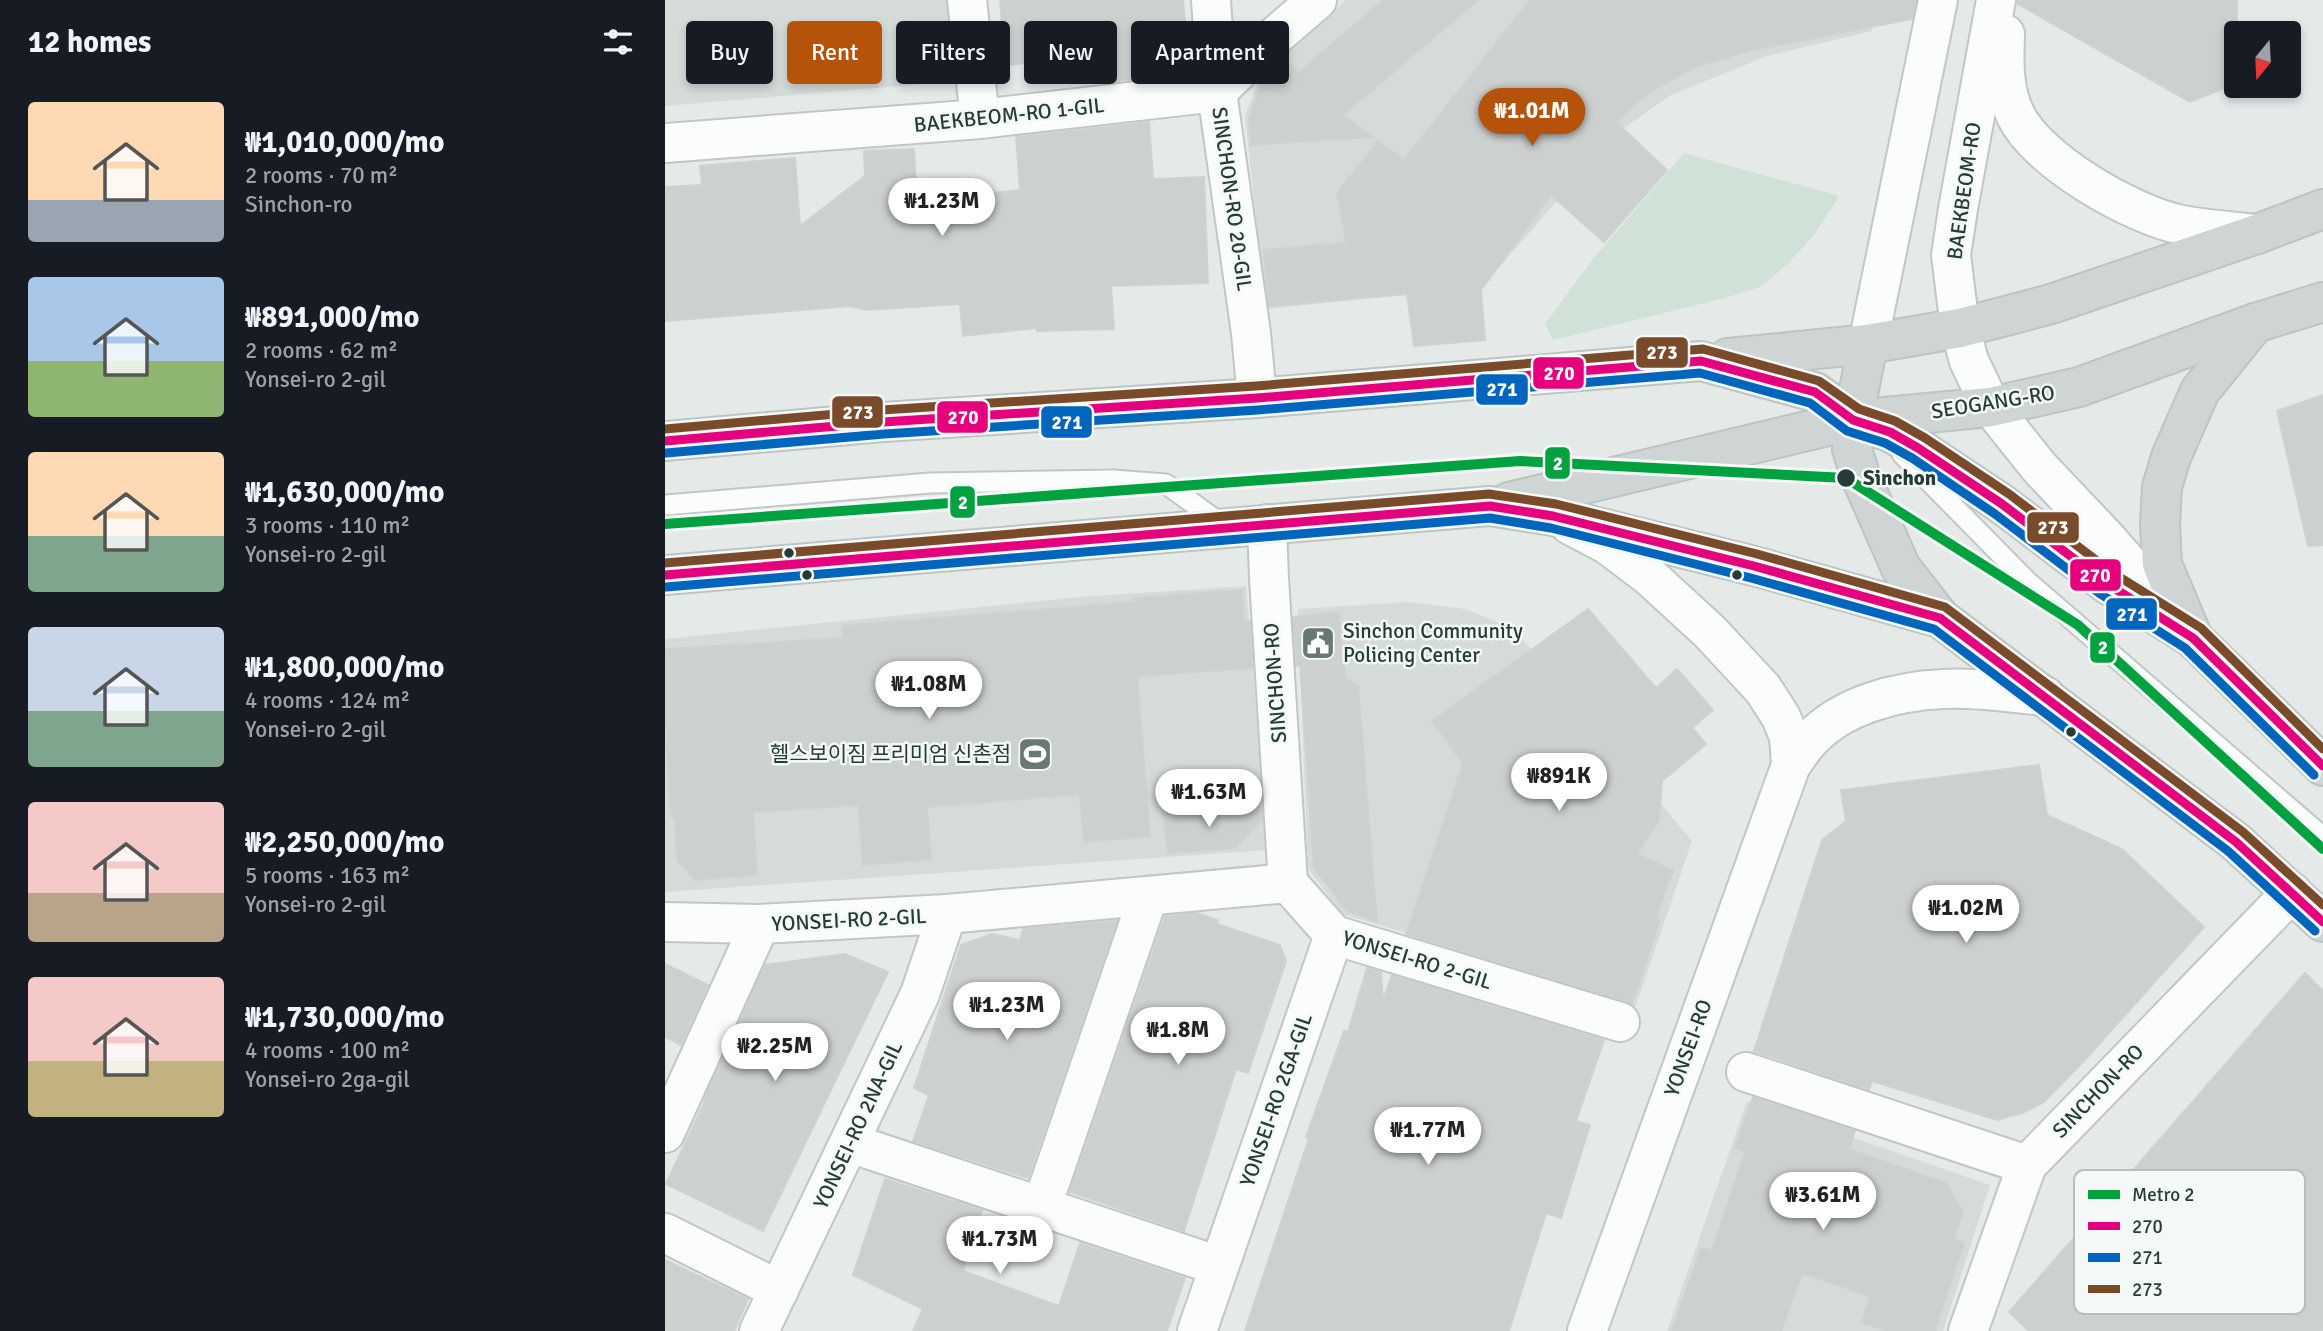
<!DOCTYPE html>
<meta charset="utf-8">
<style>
:root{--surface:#171b24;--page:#242831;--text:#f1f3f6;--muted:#9ea1a6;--accent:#b45309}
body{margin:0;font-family:Signika,"Noto Sans KR",sans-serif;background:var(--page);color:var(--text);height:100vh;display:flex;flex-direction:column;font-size:26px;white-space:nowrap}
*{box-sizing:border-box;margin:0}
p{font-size:23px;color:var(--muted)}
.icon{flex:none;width:38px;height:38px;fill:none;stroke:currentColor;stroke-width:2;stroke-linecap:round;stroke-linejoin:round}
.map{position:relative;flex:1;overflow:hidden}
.sheet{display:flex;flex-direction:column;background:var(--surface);width:665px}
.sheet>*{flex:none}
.guide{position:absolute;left:21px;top:21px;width:665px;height:63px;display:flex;gap:14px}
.needle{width:46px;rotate:198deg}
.tools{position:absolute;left:1559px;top:21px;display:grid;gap:14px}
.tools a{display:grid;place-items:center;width:77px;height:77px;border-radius:7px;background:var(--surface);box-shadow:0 4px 10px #0003;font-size:35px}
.price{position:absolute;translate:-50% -60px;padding:0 16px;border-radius:24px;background:#fff;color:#222;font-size:23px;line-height:46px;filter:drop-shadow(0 2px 4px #0008)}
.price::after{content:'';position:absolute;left:50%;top:42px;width:21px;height:16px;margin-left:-10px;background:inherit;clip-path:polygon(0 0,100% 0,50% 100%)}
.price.selected{background:var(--accent);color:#fff}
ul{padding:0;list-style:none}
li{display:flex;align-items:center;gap:21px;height:175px;padding:0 28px}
li span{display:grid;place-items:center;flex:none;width:196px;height:140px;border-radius:7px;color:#555}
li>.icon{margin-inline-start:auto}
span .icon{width:84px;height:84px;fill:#fffc;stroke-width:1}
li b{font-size:30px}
h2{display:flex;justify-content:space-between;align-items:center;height:84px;padding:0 28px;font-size:30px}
.chip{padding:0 24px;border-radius:7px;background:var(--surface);box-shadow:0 4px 10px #0003;font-size:24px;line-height:63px}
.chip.selected{background:var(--accent);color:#fff}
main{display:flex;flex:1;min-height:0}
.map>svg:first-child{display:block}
.built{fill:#d4dbd8}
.green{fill:#d0e1d8}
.building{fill:#ccd1cf;stroke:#ced3d1;stroke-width:2}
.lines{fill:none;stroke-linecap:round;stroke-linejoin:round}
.lane-casing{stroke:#c2c7c5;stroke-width:23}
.street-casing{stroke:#c2c7c5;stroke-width:42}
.secondary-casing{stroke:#c1c7c5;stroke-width:42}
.primary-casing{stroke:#bdc5c4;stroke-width:42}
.lane{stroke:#fbfcfc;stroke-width:19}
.street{stroke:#fbfcfc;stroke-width:38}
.secondary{stroke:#fbfcfc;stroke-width:38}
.primary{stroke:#cfd5d4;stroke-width:38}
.bus-1-casing{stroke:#f4f8f7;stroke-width:14}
.bus-2-casing{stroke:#f4f8f7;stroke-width:14}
.bus-3-casing{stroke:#f4f8f7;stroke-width:14}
.bus-1{stroke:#e5007d;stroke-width:9}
.bus-2{stroke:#0065bd;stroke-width:9}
.bus-3{stroke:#7a4b2a;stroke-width:9}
.metro-1-casing{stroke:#f4f8f7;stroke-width:16}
.metro-1{stroke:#00a23f;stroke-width:10}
.stop-dot{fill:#253b38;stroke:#f4f8f7;stroke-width:2.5}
.labels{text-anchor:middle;stroke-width:5;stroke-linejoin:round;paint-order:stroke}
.street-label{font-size:21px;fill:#253b38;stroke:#f4f8f7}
.stop-label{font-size:21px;font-weight:bold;fill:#253b38;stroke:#f4f8f7;text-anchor:start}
.poi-label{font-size:21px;fill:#253b38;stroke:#f4f8f7;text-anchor:start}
.key{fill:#f4f8f7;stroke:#b6bfbe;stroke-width:2}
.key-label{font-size:19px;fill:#253b38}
.line-badge{stroke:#f4f8f7;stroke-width:2.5}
.badge-label{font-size:19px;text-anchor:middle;font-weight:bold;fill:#fff}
</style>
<main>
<section class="sheet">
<h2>12 homes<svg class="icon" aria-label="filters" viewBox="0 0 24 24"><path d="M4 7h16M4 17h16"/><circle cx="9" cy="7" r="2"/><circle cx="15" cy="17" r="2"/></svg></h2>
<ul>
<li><span style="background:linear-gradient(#ffd9b3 70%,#9aa5b1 0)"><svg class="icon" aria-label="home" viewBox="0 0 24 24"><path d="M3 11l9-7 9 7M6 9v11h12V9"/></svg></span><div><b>₩1,010,000/mo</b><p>2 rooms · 70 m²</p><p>Sinchon-ro</p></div></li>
<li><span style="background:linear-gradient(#a9c7e8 60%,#8fb573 0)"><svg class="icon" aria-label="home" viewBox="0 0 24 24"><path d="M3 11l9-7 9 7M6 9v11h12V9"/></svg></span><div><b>₩891,000/mo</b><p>2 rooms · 62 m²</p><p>Yonsei-ro 2-gil</p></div></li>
<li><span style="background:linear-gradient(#ffd9b3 60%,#7fa58c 0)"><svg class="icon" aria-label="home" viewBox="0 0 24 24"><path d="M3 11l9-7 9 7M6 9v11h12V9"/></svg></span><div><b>₩1,630,000/mo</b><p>3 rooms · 110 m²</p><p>Yonsei-ro 2-gil</p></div></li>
<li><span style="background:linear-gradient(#c9d6e8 60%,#7fa58c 0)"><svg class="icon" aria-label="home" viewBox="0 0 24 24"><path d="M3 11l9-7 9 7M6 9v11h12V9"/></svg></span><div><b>₩1,800,000/mo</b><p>4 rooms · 124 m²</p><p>Yonsei-ro 2-gil</p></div></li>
<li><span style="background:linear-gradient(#f6c9c9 65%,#b9a48a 0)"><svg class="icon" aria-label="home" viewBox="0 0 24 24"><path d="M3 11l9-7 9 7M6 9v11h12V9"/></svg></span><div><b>₩2,250,000/mo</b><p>5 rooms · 163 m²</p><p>Yonsei-ro 2-gil</p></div></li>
<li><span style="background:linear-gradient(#f6c9c9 60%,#c2b280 0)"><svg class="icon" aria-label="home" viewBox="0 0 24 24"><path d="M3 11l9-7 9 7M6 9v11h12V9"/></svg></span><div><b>₩1,730,000/mo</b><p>4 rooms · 100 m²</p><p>Yonsei-ro 2ga-gil</p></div></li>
</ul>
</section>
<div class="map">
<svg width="1658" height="1331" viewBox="0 0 1658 1331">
<rect width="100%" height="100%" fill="#e5eae8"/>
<g class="built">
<path d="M0,0H290L294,45L258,84L0,106Z"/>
<path d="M681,0H1213L1207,31L1102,56L1006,95L949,135L817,287L601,309L580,116L594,80Z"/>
<path d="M581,586L603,850L0,892V639L415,597Z"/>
<path d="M743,602L800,609L849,629L1027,841L970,1008L745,934L677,914L643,868L633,609Z"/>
<path d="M1082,1101L1325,1185L1278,1331H1002Z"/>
</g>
<path class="green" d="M1019,153L1174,196L1149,235L1122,265L1095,287L1060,298L888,340L880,324L928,259Z"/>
<g class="building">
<path d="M335,0H518L522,42L505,60L480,62L481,78L446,82L443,56L340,65Z"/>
<path d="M718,0H813L678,115L708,137L586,145L584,118L597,82L621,60L633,73Z"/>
<path d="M865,0H1251L1247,19L1083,51L1030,67L982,94L951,122L1002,170L939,242L886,195L816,290L820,340L749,346L742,294L604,306L599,250L681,243L672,193L713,141L739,160Z"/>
<path d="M1352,0H1572V83L1525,102L1353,4Z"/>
<path d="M484,122L488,179L539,177L543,283L446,286L449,329L372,331V328L298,336L295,304L201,310L186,306L0,321V187L37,185L35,166L130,158L135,226L200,176L199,151L249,149L252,201L355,190L351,137Z"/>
<path d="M1658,395V545L1643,546L1612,411Z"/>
<path d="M577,590L579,622L585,621L588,668L472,676L485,836L419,842L415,794L262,807L266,859L198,865L193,805L88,812L92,875L30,880L12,859L10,817H6L0,729V649L178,638L177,626L470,602L469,598Z"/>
<path d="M923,609L991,688L1012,669L1048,710L1027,728L1041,744L997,781L994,820L972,855L1008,870L991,918L995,920L967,1004L741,934L798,763L767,721Z"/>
<path d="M674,612L680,678L693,685L712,921L682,911L649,868L635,665L631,666L628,617Z"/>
<path d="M1374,765L1382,815L1457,849L1539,927L1418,1062L1379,1102L1360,1112L1332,1120L1207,1081L1204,1090L1089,1051L1157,840L1181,821L1176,790Z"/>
<path d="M596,807L597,820L569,848L503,853L498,813Z"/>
<path d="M532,913L553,920L552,924L615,945L621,961L583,1073L571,1069L519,1231L405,1192L500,916Z"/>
<path d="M452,921L363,1178L248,1141L264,1095L249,1088L296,945L327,934L355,940L358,929Z"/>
<path d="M180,954L223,972L98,1231L1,1184L40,1101L39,1100L100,965Z"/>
<path d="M0,964L43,985L16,1045L0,1037Z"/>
<path d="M702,968L716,972L718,1001L727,975L939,1040L911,1121L925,1125L896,1218L881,1213L844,1331H580L644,1138L641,1137L679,1031L683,1032Z"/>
<path d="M1640,973L1658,991V1331H1364L1344,1312Z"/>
<path d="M1088,1097L1190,1131L1184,1149L1281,1183L1298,1212L1288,1239L1299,1243L1270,1331H1223L1197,1323L1205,1296L1137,1273L1116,1331H1007L1036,1248L1047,1251L1080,1152L1070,1148Z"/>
<path d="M220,1179L317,1210L298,1271L394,1306L415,1243L520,1278L502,1331H248L258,1309L188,1275Z"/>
<path d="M0,1260L83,1299L69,1331H0Z"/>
</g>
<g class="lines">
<g class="lane-casing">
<g id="lane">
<path d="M1237,454L1362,581L1658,837"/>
<path d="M0,505L265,483L448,480L501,484L558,525"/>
</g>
</g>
<g class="street-casing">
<g id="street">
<path d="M302,0L315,119"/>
<path d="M546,0L552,92L586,333L592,398"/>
<path d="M0,143L315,119L552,92L602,43L652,0"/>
<path d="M602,524L604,578L623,883"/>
<path d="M623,883L669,935L955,1022"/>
<path d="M0,922L95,924L282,914L623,883"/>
<path d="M1081,1072L1362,1165"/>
<path d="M0,1133L95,924"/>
<path d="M185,1143L554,1266"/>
<path d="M377,1206L483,897"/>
<path d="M0,1233L114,1290"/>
<path d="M94,1331L255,994L282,914"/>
<path d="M532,1331L669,935"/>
<path d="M1303,1331L1362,1165L1627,892"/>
</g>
</g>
<g class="secondary-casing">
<g id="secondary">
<path d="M1331,0L1293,209L1286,255L1295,328L1304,361L1326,407L1374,467L1443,540L1520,628"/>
<path d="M1340,34C1339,61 1338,89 1350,114C1372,161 1467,215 1517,225C1542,230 1568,231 1592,234"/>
<path d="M1203,344L1273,0"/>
<path d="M905,525L943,545L984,576L1045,632L1098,689L1116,717L1124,737L1126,765"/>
<path d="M922,1331L1126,765C1132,757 1138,747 1145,740C1177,705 1232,691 1278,689C1311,687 1347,693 1380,696"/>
</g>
</g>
<g class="primary-casing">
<g id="primary">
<path d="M1203,344L1188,420L1187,449L1195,475L1236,568L1275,618"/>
<path d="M1063,358L1203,344L1295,328L1386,304L1592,234L1658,209"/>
<path d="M0,441L218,422L592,398L1036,361L1150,392L1188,420L1225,432L1253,448L1337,504L1441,583L1528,638L1658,766"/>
<path d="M844,502L1188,420L1326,407L1414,387L1590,323L1658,302"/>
<path d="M0,575L825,506L888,516L1089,566L1275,618L1571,842L1658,922"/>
<path d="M1528,638L1497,564L1495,525L1497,487L1506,457L1535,391L1590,323"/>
</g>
</g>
<use href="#lane" class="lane"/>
<use href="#street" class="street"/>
<use href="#secondary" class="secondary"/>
<use href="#primary" class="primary"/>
<g class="bus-1-casing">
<g id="bus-1">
<path d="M0,441L218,422L592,398L1036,361L1150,392L1188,420L1225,432L1253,448L1337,504L1441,583L1528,638L1658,766"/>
<path d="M0,575L825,506L888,516L1089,566L1275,618L1571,842L1658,922"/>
</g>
</g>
<g class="bus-2-casing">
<g id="bus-2">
<path d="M1,453L219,434L593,410L1035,373L1145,403L1182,431L1220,443L1247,458L1330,514L1434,593L1520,648L1649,775"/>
<path d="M1,587L825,518L886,528L1086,578L1269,629L1563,851L1650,931"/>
</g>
</g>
<g class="bus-3-casing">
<g id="bus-3">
<path d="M0,429L217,410L591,386L1038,349L1154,381L1194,409L1230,421L1260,438L1344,494L1448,573L1536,628L1658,749"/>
<path d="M0,563L824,494L891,504L1092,554L1280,607L1578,832L1658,905"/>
</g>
</g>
<use href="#bus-1" class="bus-1"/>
<use href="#bus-2" class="bus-2"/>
<use href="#bus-3" class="bus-3"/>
<g class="metro-1-casing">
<path id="metro-1" d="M0,524L855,461L1181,478L1413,625L1658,849"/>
</g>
<use href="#metro-1" class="metro-1"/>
</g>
<defs>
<g id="civic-square" transform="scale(1.75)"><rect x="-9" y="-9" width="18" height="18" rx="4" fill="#687876" stroke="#f4f8f7"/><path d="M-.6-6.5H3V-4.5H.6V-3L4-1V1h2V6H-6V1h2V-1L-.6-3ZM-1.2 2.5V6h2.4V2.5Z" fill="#fff"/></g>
<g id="stadium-square" transform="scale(1.75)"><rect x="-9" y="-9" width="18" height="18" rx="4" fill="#687876" stroke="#f4f8f7"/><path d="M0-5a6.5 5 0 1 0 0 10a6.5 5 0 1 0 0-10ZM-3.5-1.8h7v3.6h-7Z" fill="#fff"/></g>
</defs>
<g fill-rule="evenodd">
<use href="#civic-square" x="653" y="643"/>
<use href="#stadium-square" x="370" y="754"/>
</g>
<g class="stop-dot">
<circle cx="1181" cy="478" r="10"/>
<circle cx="124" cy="553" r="6"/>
<circle cx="142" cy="575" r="6"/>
<circle cx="1072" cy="575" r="6"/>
<circle cx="1406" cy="732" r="6"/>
</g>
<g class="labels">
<g class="street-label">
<text transform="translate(344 115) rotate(-6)" y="7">BAEKBEOM-RO 1-GIL</text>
<text transform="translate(1299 191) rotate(-82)" y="7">BAEKBEOM-RO</text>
<text transform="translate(567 199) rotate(82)" y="7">SINCHON-RO 20-GIL</text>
<text transform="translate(1328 402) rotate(-9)" y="7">SEOGANG-RO</text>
<text transform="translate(610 683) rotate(-94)" y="7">SINCHON-RO</text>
<text transform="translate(184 920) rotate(-3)" y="7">YONSEI-RO 2-GIL</text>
<text transform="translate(752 960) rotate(17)" y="7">YONSEI-RO 2-GIL</text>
<text transform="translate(1023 1048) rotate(-70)" y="7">YONSEI-RO</text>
<text transform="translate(1433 1091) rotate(-46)" y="7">SINCHON-RO</text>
<text transform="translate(611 1100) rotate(-71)" y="7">YONSEI-RO 2GA-GIL</text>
<text transform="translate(193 1125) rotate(-65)" y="7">YONSEI-RO 2NA-GIL</text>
</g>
<g class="stop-label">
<text x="1198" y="485">Sinchon</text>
</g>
<g class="poi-label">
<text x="678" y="638">Sinchon Community<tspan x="678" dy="24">Policing Center</tspan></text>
<text x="346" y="761" text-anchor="end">헬스보이짐 프리미엄 신촌점</text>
</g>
</g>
<rect x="1409" y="1170" width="231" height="144" rx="10" class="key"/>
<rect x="1423" y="1190" width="32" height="9" fill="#00a23f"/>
<rect x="1423" y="1222" width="32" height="8" fill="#e5007d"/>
<rect x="1423" y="1253" width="32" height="9" fill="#0065bd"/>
<rect x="1423" y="1285" width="32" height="8" fill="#7a4b2a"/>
<g class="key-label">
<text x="1467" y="1201">Metro 2</text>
<text x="1467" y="1233">270</text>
<text x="1467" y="1264">271</text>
<text x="1467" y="1296">273</text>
</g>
<g class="line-badge">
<rect x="970" y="336" width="54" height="33" rx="7" fill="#7a4b2a"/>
<rect x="867" y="356" width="53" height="34" rx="7" fill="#e5007d"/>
<rect x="810" y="373" width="54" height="33" rx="7" fill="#0065bd"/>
<rect x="166" y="395" width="53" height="34" rx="7" fill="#7a4b2a"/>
<rect x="271" y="400" width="53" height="34" rx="7" fill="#e5007d"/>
<rect x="375" y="405" width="53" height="34" rx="7" fill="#0065bd"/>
<rect x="879" y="446" width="27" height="34" rx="7" fill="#00a23f"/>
<rect x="284" y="485" width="27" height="34" rx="7" fill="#00a23f"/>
<rect x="1361" y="511" width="54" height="33" rx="7" fill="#7a4b2a"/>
<rect x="1404" y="558" width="53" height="34" rx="7" fill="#e5007d"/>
<rect x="1440" y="597" width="53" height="34" rx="7" fill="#0065bd"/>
<rect x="1424" y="631" width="27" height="33" rx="7" fill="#00a23f"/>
</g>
<g class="badge-label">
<text x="997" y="359">273</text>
<text x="894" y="380">270</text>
<text x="837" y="396">271</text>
<text x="193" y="419">273</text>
<text x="298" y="424">270</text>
<text x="402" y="429">271</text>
<text x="893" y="470">2</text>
<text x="298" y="509">2</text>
<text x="1388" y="534">273</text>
<text x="1430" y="582">270</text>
<text x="1467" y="621">271</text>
<text x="1438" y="654">2</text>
</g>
</svg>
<div class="tools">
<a><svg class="needle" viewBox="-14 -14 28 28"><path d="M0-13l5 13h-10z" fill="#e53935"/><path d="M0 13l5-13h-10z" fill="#9ea1a6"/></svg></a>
</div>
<b class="price selected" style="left:867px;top:148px">₩1.01M</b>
<b class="price" style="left:277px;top:238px">₩1.23M</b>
<b class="price" style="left:264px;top:721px">₩1.08M</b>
<b class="price" style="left:894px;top:813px">₩891K</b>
<b class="price" style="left:544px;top:829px">₩1.63M</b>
<b class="price" style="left:1301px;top:945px">₩1.02M</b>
<b class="price" style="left:342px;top:1042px">₩1.23M</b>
<b class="price" style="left:513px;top:1067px">₩1.8M</b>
<b class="price" style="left:110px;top:1083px">₩2.25M</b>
<b class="price" style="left:763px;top:1167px">₩1.77M</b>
<b class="price" style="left:1158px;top:1232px">₩3.61M</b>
<b class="price" style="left:335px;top:1276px">₩1.73M</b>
<div class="guide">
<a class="chip">Buy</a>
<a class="chip selected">Rent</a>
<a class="chip">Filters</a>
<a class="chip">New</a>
<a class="chip">Apartment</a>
</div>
</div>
</main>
